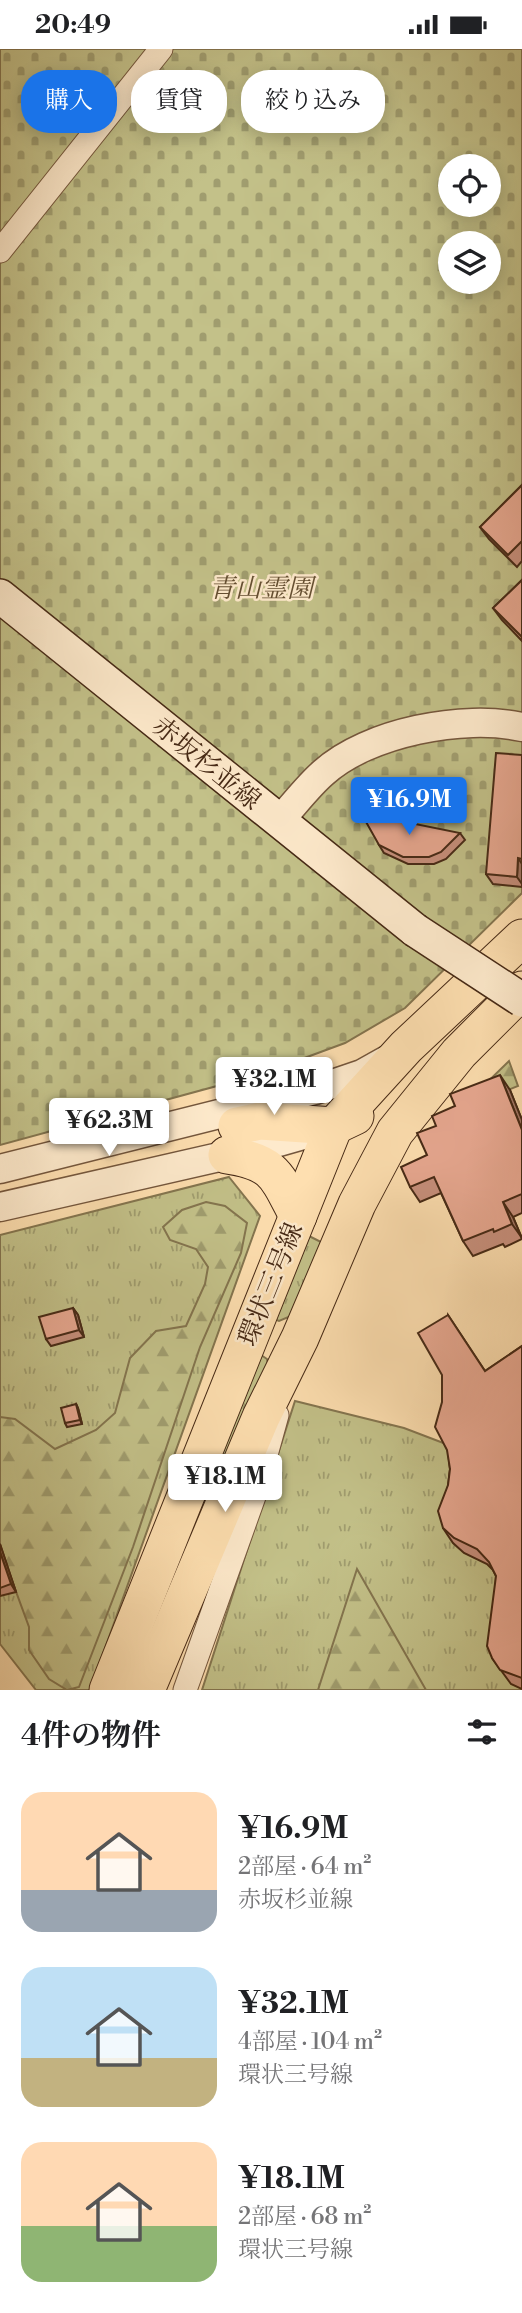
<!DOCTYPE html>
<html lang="ja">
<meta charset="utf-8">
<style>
:root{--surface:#fff;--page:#f6f6f6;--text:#202124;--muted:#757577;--accent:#1a73e8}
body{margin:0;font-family:"Libre Bodoni","Noto Serif JP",serif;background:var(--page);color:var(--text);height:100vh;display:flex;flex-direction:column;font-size:26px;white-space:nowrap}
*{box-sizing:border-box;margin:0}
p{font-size:23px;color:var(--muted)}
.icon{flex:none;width:38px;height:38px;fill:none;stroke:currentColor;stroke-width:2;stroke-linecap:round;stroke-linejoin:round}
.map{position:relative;height:1641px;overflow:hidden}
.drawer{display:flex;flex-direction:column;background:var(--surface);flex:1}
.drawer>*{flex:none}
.hud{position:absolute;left:21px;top:21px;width:481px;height:63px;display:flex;gap:14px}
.tools{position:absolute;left:438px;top:105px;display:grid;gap:14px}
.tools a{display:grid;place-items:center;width:63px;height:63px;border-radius:50%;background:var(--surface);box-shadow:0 4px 18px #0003;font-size:35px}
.price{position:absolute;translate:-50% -60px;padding:0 16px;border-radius:7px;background:#fff;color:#222;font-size:23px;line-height:46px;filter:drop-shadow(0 2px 4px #0008)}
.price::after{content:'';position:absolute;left:50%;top:42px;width:21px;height:16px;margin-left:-10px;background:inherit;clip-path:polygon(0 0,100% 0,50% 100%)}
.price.current{background:var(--accent);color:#fff}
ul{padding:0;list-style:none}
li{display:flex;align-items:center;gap:21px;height:175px;padding:0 21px}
li span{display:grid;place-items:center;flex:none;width:196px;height:140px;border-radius:21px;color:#555}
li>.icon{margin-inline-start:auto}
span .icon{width:84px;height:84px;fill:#fffc;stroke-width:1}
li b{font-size:30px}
h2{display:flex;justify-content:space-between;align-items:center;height:84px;padding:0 21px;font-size:30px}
.tag{padding:0 24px;border-radius:28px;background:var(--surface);box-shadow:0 4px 18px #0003;font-size:24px;line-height:63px}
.tag.current{background:var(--accent);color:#fff}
.status{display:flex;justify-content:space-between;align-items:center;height:49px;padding:0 35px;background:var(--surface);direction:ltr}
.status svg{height:19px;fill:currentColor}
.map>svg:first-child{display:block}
.grass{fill:url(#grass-tufts);stroke:#84754f;stroke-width:2}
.forest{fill:url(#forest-firs);stroke:#84754f;stroke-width:2}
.cemetery{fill:url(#cemetery-stones);stroke:#84754f;stroke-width:2;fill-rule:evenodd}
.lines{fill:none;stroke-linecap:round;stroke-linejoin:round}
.minor-casing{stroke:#74563c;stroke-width:25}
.tertiary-casing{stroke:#74563c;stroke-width:31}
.secondary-casing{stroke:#462915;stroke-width:36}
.primary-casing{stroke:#462915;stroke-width:39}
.minor{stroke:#feeacc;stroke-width:23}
.tertiary{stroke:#feeacc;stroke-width:28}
.secondary{stroke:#feeacc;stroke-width:33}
.primary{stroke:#fedfb0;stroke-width:37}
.secondary-bridge-casing{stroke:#462915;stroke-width:36;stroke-linecap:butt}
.secondary-bridge{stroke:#feeacc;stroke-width:33}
.wall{fill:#c8907d;stroke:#462915;stroke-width:2}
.shaded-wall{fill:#a27666;stroke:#462915;stroke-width:2}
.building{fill:#e8a891;stroke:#462915;stroke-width:2}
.labels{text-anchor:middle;stroke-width:5;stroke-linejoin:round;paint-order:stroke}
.park-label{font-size:26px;font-style:italic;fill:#654f32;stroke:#feeacc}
.street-label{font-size:26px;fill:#462915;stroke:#feeacc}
</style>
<div class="status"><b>20:49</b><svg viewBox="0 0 49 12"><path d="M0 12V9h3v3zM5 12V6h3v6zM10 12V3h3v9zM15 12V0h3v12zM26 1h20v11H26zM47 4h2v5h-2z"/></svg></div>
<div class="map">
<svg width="522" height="1641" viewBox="0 0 522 1641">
<defs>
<pattern id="grass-tufts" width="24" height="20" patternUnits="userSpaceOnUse" patternTransform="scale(1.75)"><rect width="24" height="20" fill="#c3c189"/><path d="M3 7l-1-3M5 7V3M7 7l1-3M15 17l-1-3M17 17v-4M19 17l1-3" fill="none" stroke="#a09d6f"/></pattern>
<pattern id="forest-firs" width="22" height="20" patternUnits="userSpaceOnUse" patternTransform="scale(1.75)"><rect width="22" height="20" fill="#c3c189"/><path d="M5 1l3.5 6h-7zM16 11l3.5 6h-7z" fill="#a09d6f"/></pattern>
<pattern id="cemetery-stones" width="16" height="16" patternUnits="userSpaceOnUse" patternTransform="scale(1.75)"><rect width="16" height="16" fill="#c3c189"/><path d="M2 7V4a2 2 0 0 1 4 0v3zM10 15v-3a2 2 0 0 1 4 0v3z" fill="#a09d6f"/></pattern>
</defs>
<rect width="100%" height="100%" fill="#fedfb0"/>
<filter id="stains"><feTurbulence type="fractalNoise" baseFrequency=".00286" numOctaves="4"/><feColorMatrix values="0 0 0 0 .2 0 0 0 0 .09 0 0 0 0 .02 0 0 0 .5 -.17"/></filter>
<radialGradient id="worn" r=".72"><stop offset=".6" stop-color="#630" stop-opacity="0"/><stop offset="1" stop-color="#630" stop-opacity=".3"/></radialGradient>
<g class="grass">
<path d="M229,1128L260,1167L90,1641H36L0,1595V1186Z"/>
<path d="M303,1184L323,1194L291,1267L279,1272L274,1270Z"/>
<path d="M261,1306L267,1310L268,1316L130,1641H124Z"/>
<path d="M295,1352L404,1379L522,1424V1641H202Z"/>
</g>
<g class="forest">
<path d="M509,1012L518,1037L478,1053L468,1052Z"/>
<path d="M206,1153L225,1157L247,1174L241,1204L200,1298L133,1498L79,1638L67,1641L49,1630L29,1601V1578L0,1499V1368L15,1370L55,1400L96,1381L115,1364L130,1309L156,1282L186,1277L205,1235L208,1218L196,1200L170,1191L163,1178L182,1161Z"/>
<path d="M357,1520L426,1641H318Z"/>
</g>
<path class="cemetery" d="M0,0H522V844L405,959L345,994L261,1025L0,1096ZM450,117H488V156H450ZM450,194H488V233H450Z"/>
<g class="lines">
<g class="minor-casing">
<g id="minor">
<path d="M0,202L161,0"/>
<path d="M185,1641L256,1442L277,1366"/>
</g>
</g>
<g class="tertiary-casing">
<g id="tertiary">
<path d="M279,772C294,756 307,738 323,724C368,683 464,665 522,678"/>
<path d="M0,1120L315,1041L362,1025L387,1011"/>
<path d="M0,1158L254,1100L317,1082"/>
</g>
</g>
<g class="secondary-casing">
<path id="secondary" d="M0,547L415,881"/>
</g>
<g class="primary-casing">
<g id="primary">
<path d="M237,1077L260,1072L334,1077L355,1067"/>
<path d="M227,1106C275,1113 277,1127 298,1167"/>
<path d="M108,1641L334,1077L406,998L522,889"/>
<path d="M146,1641L261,1368L300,1289L357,1155L395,1083L459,1004L522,941"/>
</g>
</g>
<use href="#minor" class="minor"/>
<use href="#tertiary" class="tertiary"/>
<use href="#secondary" class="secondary"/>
<use href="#primary" class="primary"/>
<g class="secondary-bridge-casing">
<path id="secondary-bridge" d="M415,881L522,951"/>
</g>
<use href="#secondary-bridge" class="secondary-bridge"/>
</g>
<g class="wall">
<path d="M522,436V512L517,518L489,490L480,478Z"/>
<path d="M522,531V592L502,571L493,559Z"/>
<path d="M522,706V838L493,835L486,825Z"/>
<path d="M460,784L465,791L446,810L434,815H408L384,804L379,796Z"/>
<path d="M510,1041L522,1071V1164L513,1168L522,1190L505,1198L503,1195L473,1207L463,1192L441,1144L420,1153L410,1138L427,1106L436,1077Z"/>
<path d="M73,1259L78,1266L84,1288L51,1297L46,1290Z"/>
<path d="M448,1266L485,1322L522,1297V1640L511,1635L492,1609L496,1527L493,1521L487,1515L464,1504L453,1494L443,1479L450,1420L442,1353Z"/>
<path d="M76,1355L78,1359L82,1375L67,1378L65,1374Z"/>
<path d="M0,1495L16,1543L0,1547Z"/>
</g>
<g class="shaded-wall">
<path d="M518,809L522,815V835L517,828Z"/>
<path d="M500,1026L510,1041L522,1071V1081Z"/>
<path d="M503,1153L513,1168L522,1189L512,1175Z"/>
<path d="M73,1259L78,1266L84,1288L79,1281Z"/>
<path d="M76,1355L78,1359L82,1375L80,1371Z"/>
<path d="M0,1495L16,1543L11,1535L0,1503Z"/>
</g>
<g class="building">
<path d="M522,436V492L508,506L480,478Z"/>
<path d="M522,531V588L493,559Z"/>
<path d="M496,704L522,706V810L518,809L517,828L486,825Z"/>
<path d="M361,764L460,784L441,803L429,808H403L379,796Z"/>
<path d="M500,1026L522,1081V1145L503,1153L512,1175L494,1183L493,1180L463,1192L434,1128L410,1138L401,1118L427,1106L417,1084L436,1077L432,1067L455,1057L450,1045Z"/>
<path d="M73,1259L79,1281L46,1290L39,1268Z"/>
<path d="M448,1266L485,1322L522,1297V1629L500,1621L492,1609L487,1597L496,1527L489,1513L477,1500L454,1489L443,1479L438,1462L448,1436L450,1420L447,1401L435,1378L442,1353V1326L418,1284Z"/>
<path d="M76,1355L80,1371L65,1374L61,1359Z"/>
<path d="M0,1503L11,1535L0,1539Z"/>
</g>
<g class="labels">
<g class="park-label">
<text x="261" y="548">青山霊園</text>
</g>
<g class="street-label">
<text transform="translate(207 714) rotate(39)" y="9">赤坂杉並線</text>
<text transform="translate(270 1235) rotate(-68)" y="9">環状三号線</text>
</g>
</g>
<rect width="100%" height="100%" filter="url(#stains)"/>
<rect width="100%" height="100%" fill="url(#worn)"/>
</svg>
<div class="tools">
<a><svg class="icon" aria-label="locate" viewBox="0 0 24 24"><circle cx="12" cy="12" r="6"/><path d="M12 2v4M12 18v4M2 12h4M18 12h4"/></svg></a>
<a><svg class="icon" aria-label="layers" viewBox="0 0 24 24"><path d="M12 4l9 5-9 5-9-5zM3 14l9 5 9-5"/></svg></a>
</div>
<b class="price current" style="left:409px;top:788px">¥16.9M</b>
<b class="price" style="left:274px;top:1068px">¥32.1M</b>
<b class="price" style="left:109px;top:1109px">¥62.3M</b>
<b class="price" style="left:225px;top:1465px">¥18.1M</b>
<div class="hud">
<a class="tag current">購入</a>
<a class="tag">賃貸</a>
<a class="tag">絞り込み</a>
</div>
</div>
<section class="drawer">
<h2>4件の物件<svg class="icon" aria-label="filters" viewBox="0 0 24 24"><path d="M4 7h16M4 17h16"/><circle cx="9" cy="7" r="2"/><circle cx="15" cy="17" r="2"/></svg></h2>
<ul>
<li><span style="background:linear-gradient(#ffd9b3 70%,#9aa5b1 0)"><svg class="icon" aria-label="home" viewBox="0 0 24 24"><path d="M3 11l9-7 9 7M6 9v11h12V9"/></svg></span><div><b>¥16.9M</b><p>2部屋 · 64 m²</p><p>赤坂杉並線</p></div></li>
<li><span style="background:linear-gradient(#bfe0f5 65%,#c2b280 0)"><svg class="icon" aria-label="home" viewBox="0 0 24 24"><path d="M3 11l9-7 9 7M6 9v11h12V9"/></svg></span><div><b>¥32.1M</b><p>4部屋 · 104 m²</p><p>環状三号線</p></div></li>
<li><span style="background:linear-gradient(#ffd9b3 60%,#8fb573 0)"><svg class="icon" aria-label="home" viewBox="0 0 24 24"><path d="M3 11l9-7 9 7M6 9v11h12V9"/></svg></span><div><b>¥18.1M</b><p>2部屋 · 68 m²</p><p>環状三号線</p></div></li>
</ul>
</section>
